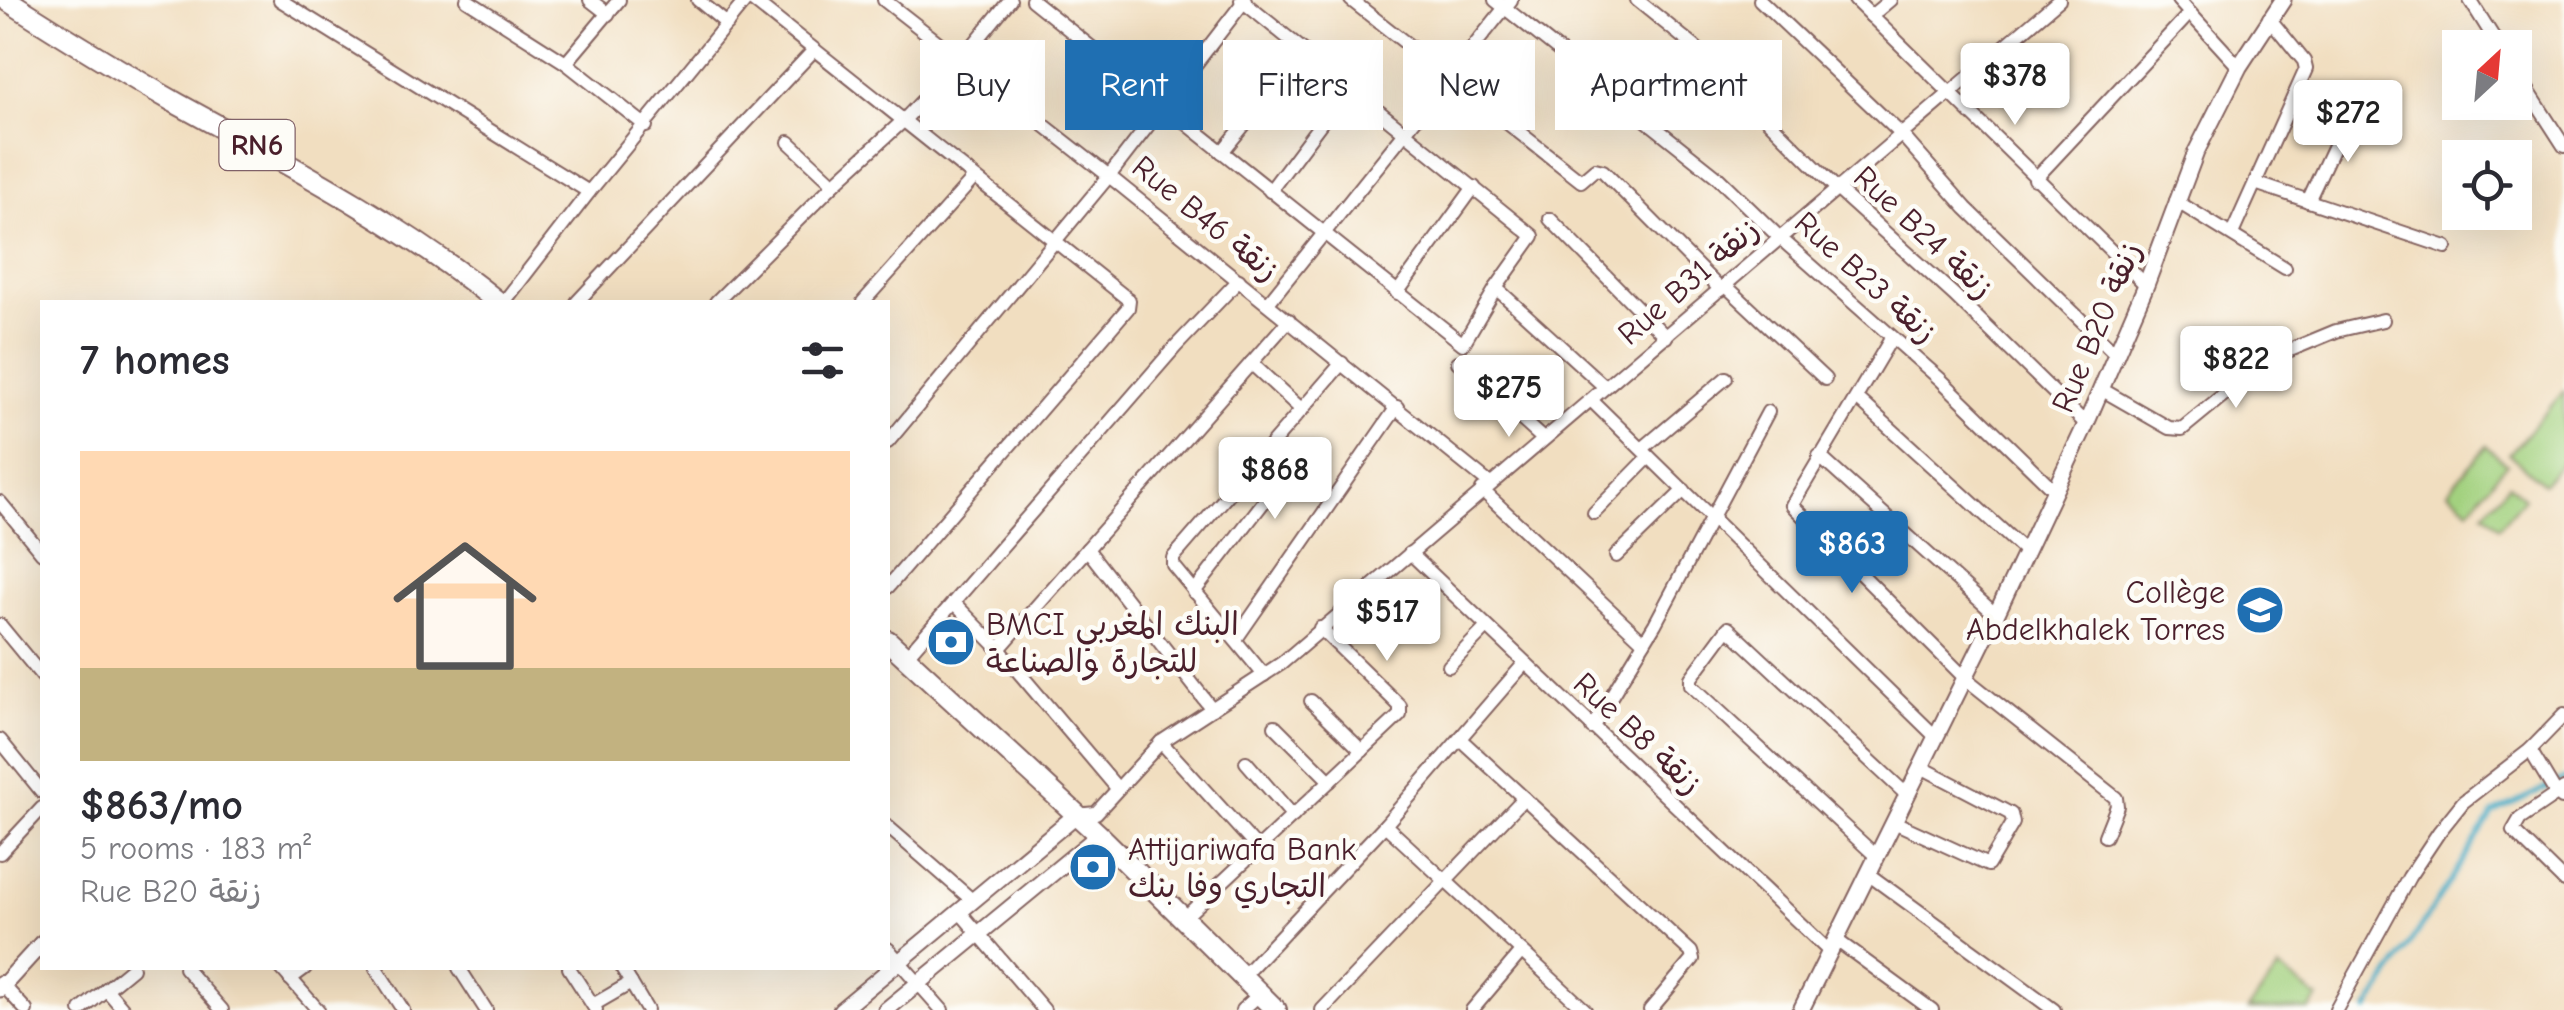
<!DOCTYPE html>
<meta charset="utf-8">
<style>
:root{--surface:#fff;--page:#f7f7f7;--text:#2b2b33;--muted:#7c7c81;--line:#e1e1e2;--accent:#1f6fb2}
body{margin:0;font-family:"Comic Neue","Playpen Sans Arabic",sans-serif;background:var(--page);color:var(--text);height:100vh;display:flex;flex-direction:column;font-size:38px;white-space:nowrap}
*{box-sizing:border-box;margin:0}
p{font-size:32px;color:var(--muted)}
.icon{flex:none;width:55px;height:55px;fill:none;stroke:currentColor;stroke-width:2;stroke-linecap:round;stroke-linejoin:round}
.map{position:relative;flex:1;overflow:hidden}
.side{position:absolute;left:40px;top:300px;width:850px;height:670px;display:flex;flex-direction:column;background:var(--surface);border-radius:0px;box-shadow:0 10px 40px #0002}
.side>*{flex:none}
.top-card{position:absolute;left:920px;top:40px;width:950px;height:90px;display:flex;gap:20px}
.needle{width:65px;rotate:26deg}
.fabs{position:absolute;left:2442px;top:30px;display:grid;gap:20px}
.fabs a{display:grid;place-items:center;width:90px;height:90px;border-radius:0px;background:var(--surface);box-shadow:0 10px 40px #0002;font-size:50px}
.price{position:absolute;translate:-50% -85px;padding:0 22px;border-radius:10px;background:#fff;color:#222;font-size:32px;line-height:65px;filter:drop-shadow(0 2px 5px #0008)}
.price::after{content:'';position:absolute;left:50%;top:60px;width:30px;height:22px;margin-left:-15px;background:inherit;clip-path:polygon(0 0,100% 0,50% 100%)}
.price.active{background:var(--accent);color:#fff}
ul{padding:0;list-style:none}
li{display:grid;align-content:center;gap:20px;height:530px;padding:0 40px}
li+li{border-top:2px solid var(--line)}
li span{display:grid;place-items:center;height:310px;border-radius:0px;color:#555}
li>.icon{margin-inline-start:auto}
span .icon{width:180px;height:180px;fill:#fffc;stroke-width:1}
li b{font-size:42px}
h2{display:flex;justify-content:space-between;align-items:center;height:120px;padding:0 40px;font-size:42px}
.pill{padding:0 35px;border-radius:0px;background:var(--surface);box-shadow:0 10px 40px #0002;font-size:35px;line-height:90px}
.pill.active{background:var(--accent);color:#fff}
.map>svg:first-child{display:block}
.pitch{fill:#a3d17f;stroke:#767855;stroke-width:2.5}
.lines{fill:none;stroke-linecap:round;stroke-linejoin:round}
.stream{stroke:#44abc4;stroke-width:5}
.minor-casing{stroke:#84625f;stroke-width:16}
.tertiary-casing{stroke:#84625f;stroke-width:19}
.primary-casing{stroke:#84625f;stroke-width:24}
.minor{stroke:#fff;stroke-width:12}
.tertiary{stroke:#fff;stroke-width:15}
.primary{stroke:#fff;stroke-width:20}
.labels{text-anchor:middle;stroke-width:9;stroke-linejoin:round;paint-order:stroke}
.shield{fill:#fdfcf7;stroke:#806168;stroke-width:2.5}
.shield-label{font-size:30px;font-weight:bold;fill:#4a1f2b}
.street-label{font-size:32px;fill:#4a1f2b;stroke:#fdfcf7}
.poi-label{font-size:32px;fill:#4a1f2b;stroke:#fdfcf7;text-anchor:start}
</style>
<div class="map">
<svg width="2564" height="1010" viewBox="0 0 2564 1010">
<rect width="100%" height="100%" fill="#fdfcf7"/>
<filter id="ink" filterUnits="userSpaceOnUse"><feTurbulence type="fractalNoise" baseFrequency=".01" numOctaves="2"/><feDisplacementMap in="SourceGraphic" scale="20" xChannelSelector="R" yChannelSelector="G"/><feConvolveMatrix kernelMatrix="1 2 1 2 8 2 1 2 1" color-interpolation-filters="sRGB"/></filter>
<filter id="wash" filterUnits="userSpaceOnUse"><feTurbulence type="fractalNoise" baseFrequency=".0048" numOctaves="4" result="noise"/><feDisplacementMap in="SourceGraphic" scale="40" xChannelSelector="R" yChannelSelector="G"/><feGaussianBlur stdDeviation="2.25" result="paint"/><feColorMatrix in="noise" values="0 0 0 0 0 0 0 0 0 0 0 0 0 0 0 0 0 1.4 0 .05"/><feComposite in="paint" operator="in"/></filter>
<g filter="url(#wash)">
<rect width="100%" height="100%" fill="#f1dec0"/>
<g class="pitch">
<path d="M2564,391V460L2543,484L2509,454Z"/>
<path d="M2486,446L2507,464L2469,509L2448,491Z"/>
<path d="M2509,484L2524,498L2499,527L2484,513Z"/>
<path d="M2279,969L2318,998L2309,1010H2248Z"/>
</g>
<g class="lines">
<path class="stream" d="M2368,1010L2493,813L2564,779"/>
</g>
</g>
<g filter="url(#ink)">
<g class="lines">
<g class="minor-casing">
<g id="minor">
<path d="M280,0L589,192"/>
<path d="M467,0L566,63L646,126"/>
<path d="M590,0L608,14"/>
<path d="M698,0L727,24"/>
<path d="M752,0L1129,300L1128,308L888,587"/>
<path d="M884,0L1109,176L1490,484"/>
<path d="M1032,0L1463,344L1496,288L1533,236L1241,0"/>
<path d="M1351,0L1581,181L1595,169L1603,171L1721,290"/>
<path d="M1495,0L1715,175L1780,238L1940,379L2054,490"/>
<path d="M1637,0L1695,47L1837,189L1954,295L2086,424"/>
<path d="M1760,0L1901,134L1966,208L2117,355"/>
<path d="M1855,0L2146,285"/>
<path d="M2178,0L2239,67"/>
<path d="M2470,0L2500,48"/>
<path d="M1871,16L1890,0"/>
<path d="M566,63L619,0"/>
<path d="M2515,70L2564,146"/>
<path d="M789,142L834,184"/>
<path d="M1222,152L1304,52"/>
<path d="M2035,179L2190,13"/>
<path d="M2255,183L2446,247"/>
<path d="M1270,191L1348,87"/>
<path d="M2176,201L2285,268"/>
<path d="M2308,201L2350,111"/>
<path d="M1550,219L1666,337"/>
<path d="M2232,234L2306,69L2304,61L2269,18"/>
<path d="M1726,286L1825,379"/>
<path d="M1496,288L1605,387"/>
<path d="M1397,293L1474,187"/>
<path d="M504,302L589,192L746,0"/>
<path d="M577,302L814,50"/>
<path d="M716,302L834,184L903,121L961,60L1010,0"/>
<path d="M863,302L974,178"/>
<path d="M1268,303L1511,0"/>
<path d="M1892,337L1792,505L1965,678L2116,798L2117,806L2105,836"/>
<path d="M1458,362L1543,439"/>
<path d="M1251,363L1302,410"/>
<path d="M2101,389L2169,428L2182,429L2266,360L2336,331L2383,320"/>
<path d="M1857,398L2026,552"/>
<path d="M1591,400L1935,736"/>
<path d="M888,442L1109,176L1245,0"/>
<path d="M1642,449L1726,378"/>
<path d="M1819,456L1996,615"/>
<path d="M1482,490L1644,642"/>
<path d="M0,502L42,553"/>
<path d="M1594,513L1649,457"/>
<path d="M1087,549L1212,709"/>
<path d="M1410,553L1829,951"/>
<path d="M1616,556L1684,490"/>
<path d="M1194,592L1283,477L1282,470L1264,454"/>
<path d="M954,603L999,649L1117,788"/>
<path d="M0,625L42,676"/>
<path d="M1236,639L1397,407"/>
<path d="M999,649L1289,320"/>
<path d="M906,657L1176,346L1239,280"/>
<path d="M1449,666L1487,627"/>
<path d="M1264,675L1173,565V558L1342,363"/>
<path d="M1311,701L1362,751"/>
<path d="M1275,726L1330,781"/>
<path d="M1592,728L1655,624L1768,412"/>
<path d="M1460,739L1691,952L1693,959L1650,1010"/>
<path d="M0,740L42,792"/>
<path d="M1161,742L1258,849"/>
<path d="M2530,750L2554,790L2562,798"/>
<path d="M1246,762L1293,816"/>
<path d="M2564,789L2520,819L2513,831L2564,881"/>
<path d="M1076,815L1096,813L1161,742L1282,663L2059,0"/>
<path d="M1894,822L1988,865L2013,823L2011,814L1921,767"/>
<path d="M1385,825L1585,1010"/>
<path d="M888,827L972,900"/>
<path d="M0,853L42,808"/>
<path d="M1876,856L1691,685V678L1728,628L1907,795"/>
<path d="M1868,874L2054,1010"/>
<path d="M959,911L1044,1010"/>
<path d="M1185,917L1400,715V706L1320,628"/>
<path d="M1835,939L1932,1010"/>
<path d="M888,949L942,1010"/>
<path d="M185,968L222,1010"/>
<path d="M281,968L318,1010"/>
<path d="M376,968L403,1010"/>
<path d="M459,968L486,1010"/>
<path d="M569,968L596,1010"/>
<path d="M622,968L647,1010"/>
<path d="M1243,976L1385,825L1524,664"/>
<path d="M290,979L305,968"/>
<path d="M0,982L26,1010"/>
<path d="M106,989L124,1010"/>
<path d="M593,1005L631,983"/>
<path d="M81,1010L132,968"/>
<path d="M1242,1010L1260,994"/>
<path d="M1322,1010L1524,798"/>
<path d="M1472,1010L1521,952"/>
<path d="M2336,1010L2409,877L2439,832L2463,802L2530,750L2564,715"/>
</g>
</g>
<g class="tertiary-casing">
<g id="tertiary">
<path d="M0,989L42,943"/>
<path d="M841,1010L1076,815"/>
<path d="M886,1010L1099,835"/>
<path d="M1801,1010L1996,615L2086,424L2146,285L2196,152L2239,67L2283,0"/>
</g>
</g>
<g class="primary-casing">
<g id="primary">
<path d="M7,0C63,36 120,71 178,104C291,166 397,221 498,302"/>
<path d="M888,641L1099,835L1276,1010"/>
</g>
</g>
<use href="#minor" class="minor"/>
<use href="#tertiary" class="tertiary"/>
<use href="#primary" class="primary"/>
</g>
</g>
<defs>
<g id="school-disc" transform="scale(2.5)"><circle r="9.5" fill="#1f6fb2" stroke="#fdfcf7"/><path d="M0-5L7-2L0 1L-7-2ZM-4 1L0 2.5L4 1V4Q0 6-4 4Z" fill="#fff"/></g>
<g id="bank-disc" transform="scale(2.5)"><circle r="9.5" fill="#1f6fb2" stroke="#fdfcf7"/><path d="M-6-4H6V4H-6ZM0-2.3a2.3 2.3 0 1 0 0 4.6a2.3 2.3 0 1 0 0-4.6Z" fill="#fff"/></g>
</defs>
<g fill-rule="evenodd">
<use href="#school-disc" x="2260" y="610"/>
<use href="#bank-disc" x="951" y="642"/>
<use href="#bank-disc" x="1093" y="867"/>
</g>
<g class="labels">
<rect class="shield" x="219.5" y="120" width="75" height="50" rx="8"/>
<g class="shield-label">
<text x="257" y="155">RN6</text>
</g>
<g class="street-label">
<text transform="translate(1206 218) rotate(39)" y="11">Rue B46 زنقة</text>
<text transform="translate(1924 232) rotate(43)" y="11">Rue B24 زنقة</text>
<text transform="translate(1866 277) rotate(42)" y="11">Rue B23 زنقة</text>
<text transform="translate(1688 281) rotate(-41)" y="11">Rue B31 زنقة</text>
<text transform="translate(2096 327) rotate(-67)" y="11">Rue B20 زنقة</text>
<text transform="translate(1638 733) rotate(43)" y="11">Rue B8 زنقة</text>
</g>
<g class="poi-label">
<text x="2225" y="603" text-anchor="end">Collège<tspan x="2225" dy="37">Abdelkhalek Torres</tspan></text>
<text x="986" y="635">BMCI البنك المغربي<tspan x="986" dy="37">للتجارة والصناعة</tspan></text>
<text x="1128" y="860">Attijariwafa Bank<tspan x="1128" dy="37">التجاري وفا بنك</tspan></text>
</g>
</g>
</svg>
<div class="fabs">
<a><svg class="needle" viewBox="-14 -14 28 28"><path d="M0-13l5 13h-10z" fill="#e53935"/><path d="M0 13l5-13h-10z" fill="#7c7c81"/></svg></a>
<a><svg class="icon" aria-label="locate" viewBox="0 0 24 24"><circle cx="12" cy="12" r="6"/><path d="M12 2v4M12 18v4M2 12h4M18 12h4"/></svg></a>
</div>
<b class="price" style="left:2015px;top:128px">$378</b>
<b class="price" style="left:2348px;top:165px">$272</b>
<b class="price" style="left:2236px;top:411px">$822</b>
<b class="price" style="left:1509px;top:440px">$275</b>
<b class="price" style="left:1275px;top:522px">$868</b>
<b class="price active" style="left:1852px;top:596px">$863</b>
<b class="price" style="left:1387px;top:664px">$517</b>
<div class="top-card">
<a class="pill">Buy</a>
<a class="pill active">Rent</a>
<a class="pill">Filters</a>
<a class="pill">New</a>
<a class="pill">Apartment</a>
</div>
<section class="side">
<h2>7 homes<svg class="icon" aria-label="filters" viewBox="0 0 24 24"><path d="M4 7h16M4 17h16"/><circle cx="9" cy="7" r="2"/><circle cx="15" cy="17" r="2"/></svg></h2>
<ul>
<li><span style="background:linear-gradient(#ffd9b3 70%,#c2b280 0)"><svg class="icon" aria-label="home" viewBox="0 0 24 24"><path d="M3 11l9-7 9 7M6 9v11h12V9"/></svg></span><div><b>$863/mo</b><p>5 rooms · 183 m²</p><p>Rue B20 زنقة</p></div></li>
</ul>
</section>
</div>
